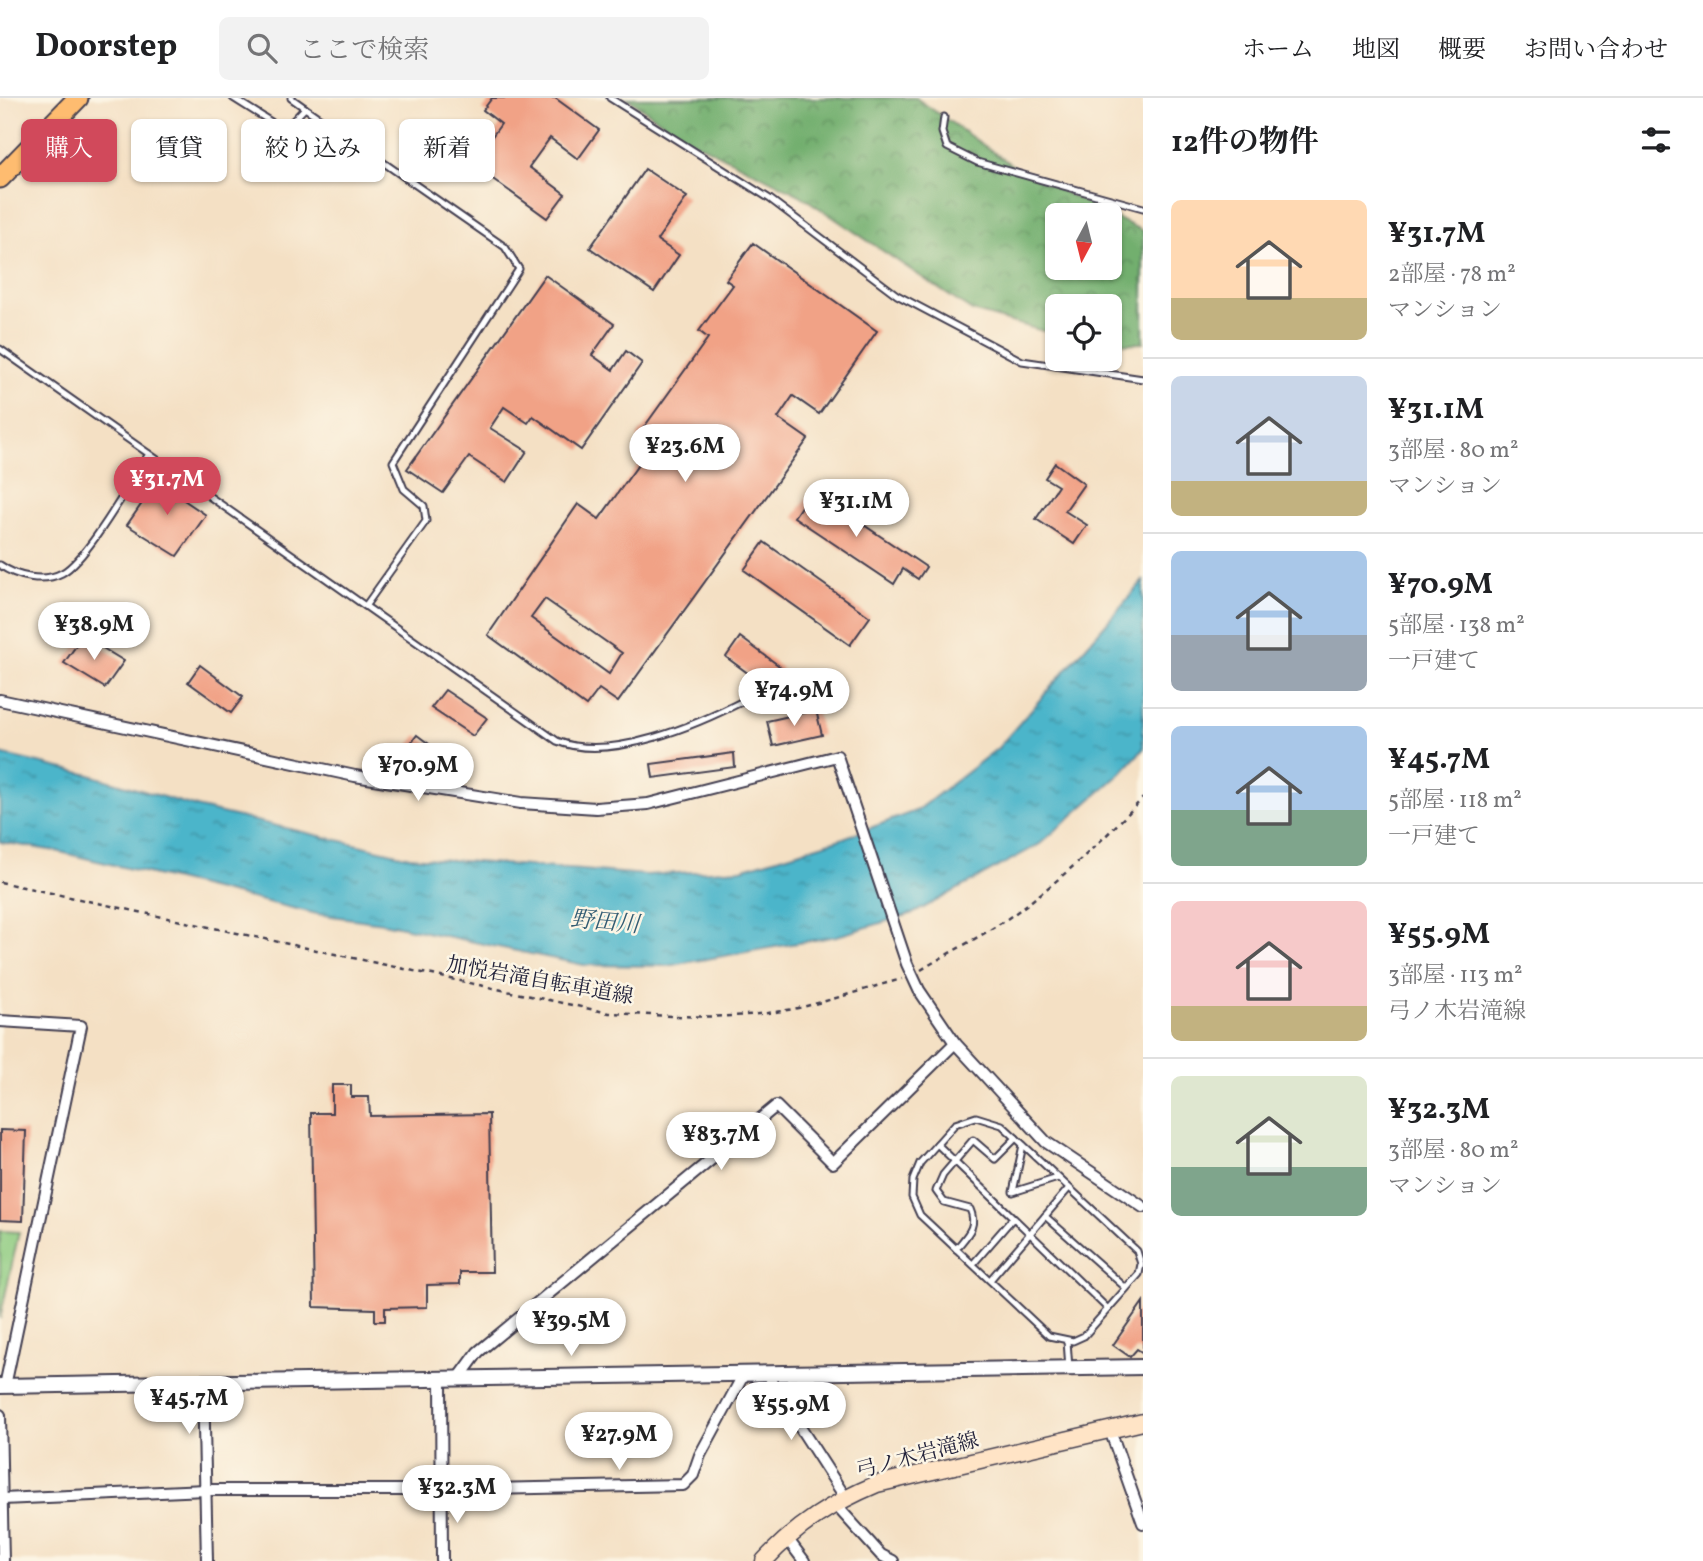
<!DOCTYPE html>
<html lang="ja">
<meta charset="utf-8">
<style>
:root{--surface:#fff;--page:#f2f2f2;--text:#202124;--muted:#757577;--line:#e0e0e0;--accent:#d1495b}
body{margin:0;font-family:Vollkorn,"Noto Serif JP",serif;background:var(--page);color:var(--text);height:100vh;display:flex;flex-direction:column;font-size:26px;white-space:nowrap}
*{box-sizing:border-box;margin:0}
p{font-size:23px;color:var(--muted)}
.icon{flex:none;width:38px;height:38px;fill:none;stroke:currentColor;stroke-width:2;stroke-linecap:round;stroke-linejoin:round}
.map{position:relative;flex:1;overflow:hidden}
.sheet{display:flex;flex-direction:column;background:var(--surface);width:560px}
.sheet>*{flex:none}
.banner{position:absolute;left:21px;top:21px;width:665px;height:63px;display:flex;gap:14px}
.needle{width:46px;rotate:187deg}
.tools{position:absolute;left:1045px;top:105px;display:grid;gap:14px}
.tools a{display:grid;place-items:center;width:77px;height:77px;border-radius:10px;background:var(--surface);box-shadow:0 2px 5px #0004;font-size:35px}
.price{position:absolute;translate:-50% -60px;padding:0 16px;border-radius:24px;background:#fff;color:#222;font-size:23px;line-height:46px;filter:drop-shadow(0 2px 4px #0008)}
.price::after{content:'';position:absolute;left:50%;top:42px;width:21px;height:16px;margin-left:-10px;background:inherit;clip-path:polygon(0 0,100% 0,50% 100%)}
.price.current{background:var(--accent);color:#fff}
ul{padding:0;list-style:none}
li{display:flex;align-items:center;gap:21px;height:175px;padding:0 28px}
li+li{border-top:2px solid var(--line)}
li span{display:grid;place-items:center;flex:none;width:196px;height:140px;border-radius:10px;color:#555}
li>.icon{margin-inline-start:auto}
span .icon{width:84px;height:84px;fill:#fffc;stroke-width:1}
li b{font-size:30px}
h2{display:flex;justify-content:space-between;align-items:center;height:84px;padding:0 28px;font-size:30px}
.pill{padding:0 24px;border-radius:10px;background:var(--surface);box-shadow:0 2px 5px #0004;font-size:24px;line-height:63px}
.pill.current{background:var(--accent);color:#fff}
header{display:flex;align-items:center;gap:42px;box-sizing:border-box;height:98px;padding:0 35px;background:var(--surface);border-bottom:2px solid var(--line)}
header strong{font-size:33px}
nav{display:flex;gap:38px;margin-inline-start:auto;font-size:24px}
.search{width:490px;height:63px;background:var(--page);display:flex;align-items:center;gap:18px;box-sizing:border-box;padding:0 24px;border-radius:10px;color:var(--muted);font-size:26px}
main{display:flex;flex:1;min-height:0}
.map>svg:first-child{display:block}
.grass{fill:#8dcb80;stroke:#58765e;stroke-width:2}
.forest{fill:url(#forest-crowns);stroke:#4a6854;stroke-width:2;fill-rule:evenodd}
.water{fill:url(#water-ripples);stroke:#376c82;stroke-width:2}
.building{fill:#f1a286;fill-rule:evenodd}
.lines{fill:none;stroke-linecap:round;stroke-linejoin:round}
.service-casing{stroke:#423e50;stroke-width:9}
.minor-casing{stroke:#423e50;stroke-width:14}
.tertiary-casing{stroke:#423e50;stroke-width:18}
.secondary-casing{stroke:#423e50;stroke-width:19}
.trunk-casing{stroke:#423e50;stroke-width:23}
.path{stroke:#423e50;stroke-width:2.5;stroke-dasharray:5 5;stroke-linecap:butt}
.service{stroke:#fff;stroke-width:5}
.minor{stroke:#fff;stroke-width:10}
.tertiary{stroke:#fff;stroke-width:14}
.secondary{stroke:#ffe4c6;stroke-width:16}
.trunk{stroke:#febc70;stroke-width:19}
.labels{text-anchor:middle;stroke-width:5;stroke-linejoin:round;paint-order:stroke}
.street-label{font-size:21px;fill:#22223b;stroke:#fcf5e5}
.water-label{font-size:23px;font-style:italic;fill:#335d74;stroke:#fcf5e5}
</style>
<header>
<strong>Doorstep</strong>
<div class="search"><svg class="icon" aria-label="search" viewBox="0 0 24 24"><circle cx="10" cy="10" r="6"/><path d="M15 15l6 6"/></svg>ここで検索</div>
<nav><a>ホーム</a><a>地図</a><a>概要</a><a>お問い合わせ</a></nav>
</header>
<main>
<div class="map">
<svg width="1143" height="1463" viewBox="0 0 1143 1463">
<defs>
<pattern id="forest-crowns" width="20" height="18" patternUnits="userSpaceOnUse" patternTransform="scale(1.75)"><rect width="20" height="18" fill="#72af6e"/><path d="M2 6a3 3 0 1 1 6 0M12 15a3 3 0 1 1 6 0" fill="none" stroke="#5d8e5c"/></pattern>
<pattern id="water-ripples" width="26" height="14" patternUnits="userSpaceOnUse" patternTransform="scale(1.75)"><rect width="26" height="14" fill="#4cb5ca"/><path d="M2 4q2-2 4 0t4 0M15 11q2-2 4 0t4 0" fill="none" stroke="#3f93a5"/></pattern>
</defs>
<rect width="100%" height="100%" fill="#fcf5e5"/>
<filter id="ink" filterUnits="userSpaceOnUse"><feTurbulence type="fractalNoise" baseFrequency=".0143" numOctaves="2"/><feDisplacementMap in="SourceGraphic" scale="14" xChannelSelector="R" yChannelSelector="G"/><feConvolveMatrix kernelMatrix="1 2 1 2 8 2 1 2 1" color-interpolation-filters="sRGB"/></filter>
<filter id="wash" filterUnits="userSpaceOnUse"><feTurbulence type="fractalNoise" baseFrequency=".00686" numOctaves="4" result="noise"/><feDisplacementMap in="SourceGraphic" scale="28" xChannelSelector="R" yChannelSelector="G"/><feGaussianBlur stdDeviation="1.57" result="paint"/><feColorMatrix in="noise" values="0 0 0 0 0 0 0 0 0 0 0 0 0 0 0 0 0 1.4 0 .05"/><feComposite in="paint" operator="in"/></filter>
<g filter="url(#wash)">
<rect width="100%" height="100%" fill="#f4e0c4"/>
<path class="grass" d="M0,1133L19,1134L0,1221Z"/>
<path class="forest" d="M627,0H916L1019,72L1143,133V245L1110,246V208H1057V237L972,213L800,97L684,39ZM1057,117H1110V170H1057Z"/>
<path class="water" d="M1143,483V651L1121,675L1040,746L914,815L837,838L667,868L584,867L383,825L317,816L56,753L0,744V656L90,677L200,710L410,759L647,777L741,771L841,741L918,712L998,650Z"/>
<g id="blocks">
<g class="building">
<path d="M492,0H555L599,32L578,61L550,40L529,69L565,96L547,120L472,66L501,26L483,12Z"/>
<path d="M645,71L687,99L657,142L679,157L654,194L590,150Z"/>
<path d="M753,145L877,233L819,316L793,298L778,320L808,341L618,604L599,591L586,608L488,537L578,406L599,421L651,349L637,339L708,240L699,233L733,187L726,182ZM545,501L622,555L609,576L531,520Z"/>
<path d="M545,177L614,226L592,257L613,272L626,253L642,265L581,352L533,318L528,325L504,309L490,330L527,353L507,384L469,359L443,395L407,371Z"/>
<path d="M1055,365L1084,386L1065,413L1087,427L1074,446L1036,421L1058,388L1045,380Z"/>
<path d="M161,378L182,392L178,398L206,417L177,458L127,427Z"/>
<path d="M812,392L926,469L918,481L903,471L894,486L794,419Z"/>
<path d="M764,444L870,519L850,547L744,472Z"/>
<path d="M83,538L124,563L105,590L64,565Z"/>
<path d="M740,539L782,570L768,590L726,559Z"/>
<path d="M200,567L243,599L231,615L188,584Z"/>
<path d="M445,592L487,620L473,638L431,610Z"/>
<path d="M816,612L822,637L773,648L767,623Z"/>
<path d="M417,637L433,649L418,669L402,656Z"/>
<path d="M734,655L735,669L653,680L651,666Z"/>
<path d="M332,987H351V999H369L370,1018L489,1016L492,1174H460V1186L427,1187V1209L385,1210V1223H375V1211L314,1209L311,1015H332Z"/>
<path d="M0,1032L26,1033L23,1123L0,1122Z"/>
<path d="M1143,1204V1255L1137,1251L1130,1259L1113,1247Z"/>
</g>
</g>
</g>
<g filter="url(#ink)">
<use href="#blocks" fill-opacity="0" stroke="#423e50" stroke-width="2"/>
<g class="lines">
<g class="service-casing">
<g id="service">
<path d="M233,0L284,32L305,10L505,149L519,171L393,364L404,391L424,408L426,423L366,507"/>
<path d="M291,0L305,10"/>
<path d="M610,0L770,101L897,197L1022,263L1143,281"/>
<path d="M944,19L942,34L947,49L977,64L1143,110"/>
<path d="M0,251L557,643C610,665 699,626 747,601"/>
<path d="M0,467C17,479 43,485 62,475C88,461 131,383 149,356"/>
<path d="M976,1019L1002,1027L1137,1153L1141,1166L1139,1176L1084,1238L1073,1243L1049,1238L920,1117L912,1099L913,1082L920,1065L955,1026Z"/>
<path d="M937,1046L1108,1211"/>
<path d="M1023,1047L1013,1094L1058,1080"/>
<path d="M1045,1118L1126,1190"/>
<path d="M956,1151C967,1137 978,1129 970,1111L944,1104L936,1093L943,1077L973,1042L995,1061L1016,1040"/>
<path d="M973,1166L1013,1120"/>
<path d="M990,1182L1069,1090"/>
<path d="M1067,1243L1069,1270"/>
</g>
</g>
<g class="minor-casing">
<g id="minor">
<path d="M0,602L355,678L521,705L596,710L648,706L837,658L907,866L919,892L955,945L1046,1044L1143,1109"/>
<path d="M0,923L81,928L5,1288"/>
<path d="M769,1274L772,1286L845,1399"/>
<path d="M459,1280L478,1254L776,1008L833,1065L955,945"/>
<path d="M441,1281L442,1463"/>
<path d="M203,1284L207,1463"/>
<path d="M0,1317L3,1463"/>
<path d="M1110,1332L1143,1425"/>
<path d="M2,1401L206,1392H442L683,1387L693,1377L700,1357L745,1274"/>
<path d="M834,1405L881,1457L893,1463"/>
<path d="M786,1439L804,1463"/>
</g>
</g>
<g class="tertiary-casing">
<path id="tertiary" d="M0,1288L1143,1269"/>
</g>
<g class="secondary-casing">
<path id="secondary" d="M764,1463C797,1427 832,1405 877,1386L1143,1324"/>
</g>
<g class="trunk-casing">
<path id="trunk" d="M0,80L78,0"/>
</g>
<g class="path">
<path d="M0,784L609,915C671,918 736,923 798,910C833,902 867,890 902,881"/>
<path d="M921,872C951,853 985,837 1014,816C1061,782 1103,742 1143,700"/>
</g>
<use href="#service" class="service"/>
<use href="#minor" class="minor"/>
<use href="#tertiary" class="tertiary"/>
<use href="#secondary" class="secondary"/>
<use href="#trunk" class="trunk"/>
</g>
</g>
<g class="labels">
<g class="street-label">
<text transform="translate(540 882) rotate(10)" y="7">加悦岩滝自転車道線</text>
<text transform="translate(917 1357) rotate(-15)" y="7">弓ノ木岩滝線</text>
</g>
<g class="water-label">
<text transform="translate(605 823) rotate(5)" y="8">野田川</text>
</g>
</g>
</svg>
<div class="tools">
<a><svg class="needle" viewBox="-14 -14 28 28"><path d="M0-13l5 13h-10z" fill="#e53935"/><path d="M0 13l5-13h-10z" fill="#757577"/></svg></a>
<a><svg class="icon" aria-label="locate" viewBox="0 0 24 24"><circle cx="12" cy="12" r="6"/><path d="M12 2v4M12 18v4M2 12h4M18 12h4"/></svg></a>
</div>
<b class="price" style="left:685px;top:386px">¥23.6M</b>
<b class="price current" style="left:167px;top:419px">¥31.7M</b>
<b class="price" style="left:856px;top:441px">¥31.1M</b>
<b class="price" style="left:94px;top:564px">¥38.9M</b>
<b class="price" style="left:794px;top:630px">¥74.9M</b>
<b class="price" style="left:418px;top:705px">¥70.9M</b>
<b class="price" style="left:721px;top:1074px">¥83.7M</b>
<b class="price" style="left:571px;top:1260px">¥39.5M</b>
<b class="price" style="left:189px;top:1338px">¥45.7M</b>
<b class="price" style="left:791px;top:1344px">¥55.9M</b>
<b class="price" style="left:619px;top:1374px">¥27.9M</b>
<b class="price" style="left:457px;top:1427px">¥32.3M</b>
<div class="banner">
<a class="pill current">購入</a>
<a class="pill">賃貸</a>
<a class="pill">絞り込み</a>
<a class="pill">新着</a>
</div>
</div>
<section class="sheet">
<h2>12件の物件<svg class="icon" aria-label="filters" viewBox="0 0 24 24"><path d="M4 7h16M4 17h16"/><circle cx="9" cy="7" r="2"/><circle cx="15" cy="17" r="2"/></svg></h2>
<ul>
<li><span style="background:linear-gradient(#ffd9b3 70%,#c2b280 0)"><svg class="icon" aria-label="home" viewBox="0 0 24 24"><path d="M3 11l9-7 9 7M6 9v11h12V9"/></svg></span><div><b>¥31.7M</b><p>2部屋 · 78 m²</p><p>マンション</p></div></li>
<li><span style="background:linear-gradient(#c9d6e8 75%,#c2b280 0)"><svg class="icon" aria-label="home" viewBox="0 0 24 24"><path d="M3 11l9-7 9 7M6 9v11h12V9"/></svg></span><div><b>¥31.1M</b><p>3部屋 · 80 m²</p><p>マンション</p></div></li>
<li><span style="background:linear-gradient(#a9c7e8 60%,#9aa5b1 0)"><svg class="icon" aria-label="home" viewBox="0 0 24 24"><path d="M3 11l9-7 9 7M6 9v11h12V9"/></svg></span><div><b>¥70.9M</b><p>5部屋 · 138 m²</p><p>一戸建て</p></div></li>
<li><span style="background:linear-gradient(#a9c7e8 60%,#7fa58c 0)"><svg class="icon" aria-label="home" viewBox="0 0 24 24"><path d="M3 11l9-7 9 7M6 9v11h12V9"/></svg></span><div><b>¥45.7M</b><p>5部屋 · 118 m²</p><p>一戸建て</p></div></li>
<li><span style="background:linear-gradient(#f6c9c9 75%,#c2b280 0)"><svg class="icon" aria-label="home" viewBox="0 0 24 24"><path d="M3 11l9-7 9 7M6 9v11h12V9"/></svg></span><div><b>¥55.9M</b><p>3部屋 · 113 m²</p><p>弓ノ木岩滝線</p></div></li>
<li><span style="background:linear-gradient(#dfe7d0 65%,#7fa58c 0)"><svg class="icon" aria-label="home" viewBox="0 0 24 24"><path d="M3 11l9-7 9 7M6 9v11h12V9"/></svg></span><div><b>¥32.3M</b><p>3部屋 · 80 m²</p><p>マンション</p></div></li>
</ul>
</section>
</main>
